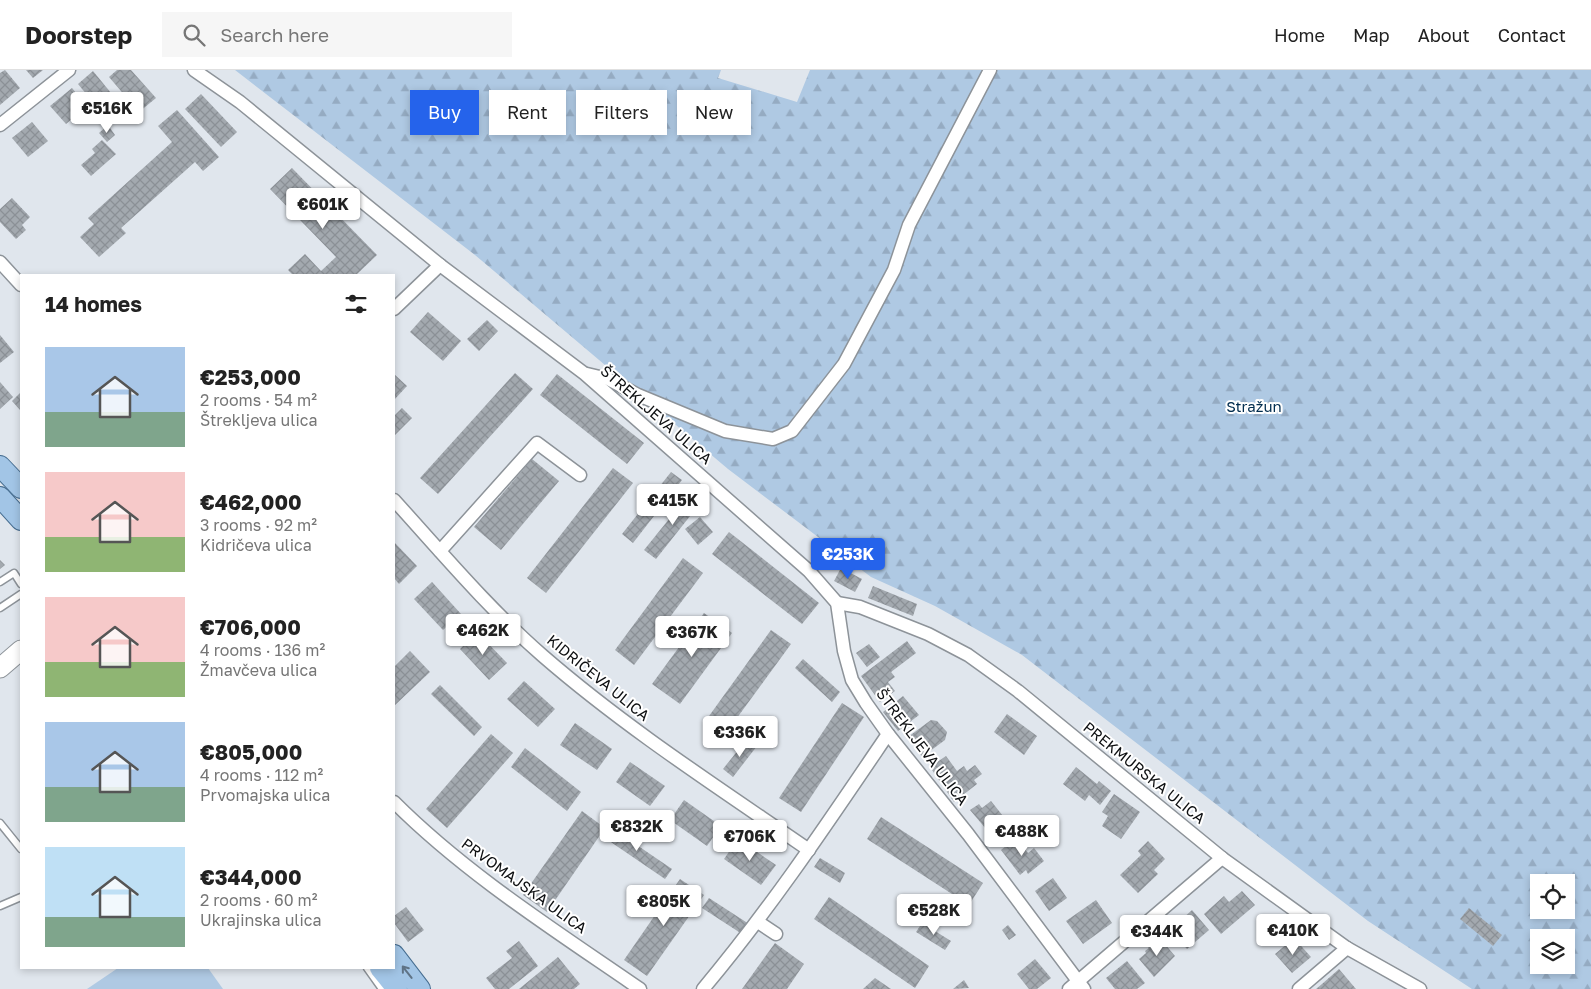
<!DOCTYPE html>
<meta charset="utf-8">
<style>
:root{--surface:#fff;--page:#f6f6f6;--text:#222;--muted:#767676;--line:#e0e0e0;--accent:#2563eb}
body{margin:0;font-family:"Golos Text",sans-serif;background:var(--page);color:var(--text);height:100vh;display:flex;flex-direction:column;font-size:19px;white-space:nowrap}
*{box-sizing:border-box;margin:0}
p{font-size:16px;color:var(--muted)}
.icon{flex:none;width:28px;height:28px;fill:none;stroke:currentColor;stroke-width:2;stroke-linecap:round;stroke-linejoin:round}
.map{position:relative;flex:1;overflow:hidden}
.panel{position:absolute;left:20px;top:204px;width:375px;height:695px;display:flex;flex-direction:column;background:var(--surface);border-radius:0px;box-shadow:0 2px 8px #0003}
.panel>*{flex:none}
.banner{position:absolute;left:410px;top:20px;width:475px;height:45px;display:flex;gap:10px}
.tools{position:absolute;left:1530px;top:804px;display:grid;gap:10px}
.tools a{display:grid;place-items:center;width:45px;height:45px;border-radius:0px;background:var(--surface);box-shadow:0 2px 8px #0003;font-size:25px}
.price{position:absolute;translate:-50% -42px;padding:0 11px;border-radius:5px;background:#fff;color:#222;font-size:16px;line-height:32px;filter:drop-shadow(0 1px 2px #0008)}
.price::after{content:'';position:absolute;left:50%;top:30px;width:15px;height:11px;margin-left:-8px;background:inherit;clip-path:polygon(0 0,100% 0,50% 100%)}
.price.active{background:var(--accent);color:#fff}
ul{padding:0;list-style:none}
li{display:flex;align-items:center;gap:15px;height:125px;padding:0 25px}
li span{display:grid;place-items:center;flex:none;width:140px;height:100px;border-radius:0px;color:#555}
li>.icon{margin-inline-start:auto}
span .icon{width:60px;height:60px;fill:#fffc;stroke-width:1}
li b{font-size:21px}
h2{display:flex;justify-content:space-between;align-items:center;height:60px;padding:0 25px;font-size:21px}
.chip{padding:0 18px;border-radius:0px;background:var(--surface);box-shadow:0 2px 8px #0003;font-size:18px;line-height:45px}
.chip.active{background:var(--accent);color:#fff}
header{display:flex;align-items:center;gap:30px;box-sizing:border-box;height:70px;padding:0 25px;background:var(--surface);border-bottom:1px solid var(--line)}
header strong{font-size:24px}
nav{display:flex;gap:28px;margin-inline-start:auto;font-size:18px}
.search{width:350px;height:45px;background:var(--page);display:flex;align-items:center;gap:12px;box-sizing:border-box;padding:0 18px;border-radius:0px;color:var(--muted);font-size:19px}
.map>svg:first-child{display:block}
.forest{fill:url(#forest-firs);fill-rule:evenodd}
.pitch{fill:#afc9e3}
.building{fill:url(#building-cross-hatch)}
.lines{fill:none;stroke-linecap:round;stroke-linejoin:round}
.lane-casing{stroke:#8d9399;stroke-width:9}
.street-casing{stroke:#8d9399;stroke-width:15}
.secondary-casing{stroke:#8d9399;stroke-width:21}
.primary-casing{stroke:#466d90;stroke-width:22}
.lane{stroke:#fff;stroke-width:6}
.street{stroke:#fff;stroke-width:12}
.secondary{stroke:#fff;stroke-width:19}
.primary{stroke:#a2c5e6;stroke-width:20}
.oneway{stroke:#5f7386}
.labels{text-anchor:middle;stroke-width:4;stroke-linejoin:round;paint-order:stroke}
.park-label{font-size:15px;fill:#002c4e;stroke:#fff}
.street-label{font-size:15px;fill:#0d0f11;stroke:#fff}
</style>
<header>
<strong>Doorstep</strong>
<div class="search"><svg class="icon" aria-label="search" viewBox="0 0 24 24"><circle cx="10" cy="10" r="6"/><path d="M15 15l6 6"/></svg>Search here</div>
<nav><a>Home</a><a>Map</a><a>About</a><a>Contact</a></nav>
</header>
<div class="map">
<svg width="1591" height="919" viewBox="0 0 1591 919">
<defs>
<pattern id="forest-firs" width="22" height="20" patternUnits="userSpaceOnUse" patternTransform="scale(1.25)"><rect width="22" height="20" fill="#afc9e3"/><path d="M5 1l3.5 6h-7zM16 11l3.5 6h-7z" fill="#95abc2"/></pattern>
<pattern id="building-cross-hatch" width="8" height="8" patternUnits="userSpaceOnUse" patternTransform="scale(1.25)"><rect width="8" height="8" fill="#a3a9af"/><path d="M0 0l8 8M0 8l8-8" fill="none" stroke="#8b9096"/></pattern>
</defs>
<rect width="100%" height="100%" fill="#e0e6ed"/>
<path class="forest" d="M235,0H721L718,8L797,32L810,0H1591V919H1472L1368,851L1022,585L935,536L871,507L728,399L475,185ZM1539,812H1566V840H1539ZM1539,868H1566V895H1539Z"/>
<path class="pitch" d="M118,898H208L223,919H87Z"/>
<g class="building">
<path d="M5,0L20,18L0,35V3Z"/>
<path d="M26,0H43L33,8Z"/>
<path d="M117,0H131L156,28L139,42L109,7Z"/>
<path d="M93,1L111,23L96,36L78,14Z"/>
<path d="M72,18L87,36L66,54L50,36Z"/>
<path d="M201,24L237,62L221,77L185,39Z"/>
<path d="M177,40L219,87L203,101L195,92L121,158L126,163L99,187L80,167L94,154L88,148L172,72L158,56Z"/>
<path d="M32,52L48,71L28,87L12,68Z"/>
<path d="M108,55L115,65L107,72L99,63Z"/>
<path d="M102,70L116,84L91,106L81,95L95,83L92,79Z"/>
<path d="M292,98L377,185L356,205H293L288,200L305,184L321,201L336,187L270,119Z"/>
<path d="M12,128L30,147L22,155L26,160L16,169L0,152V139Z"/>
<path d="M428,242L461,271L443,291L410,262Z"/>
<path d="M487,250L498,261L479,281L467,269Z"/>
<path d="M0,265L14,282L0,293Z"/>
<path d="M515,303L533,319L438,424L420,408Z"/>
<path d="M394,304L407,316L394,330Z"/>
<path d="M557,304L644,373L627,394L540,325Z"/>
<path d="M0,312L13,327L0,339Z"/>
<path d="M21,322V341L12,331Z"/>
<path d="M402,338L412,348L394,366V346Z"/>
<path d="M532,389L559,411L501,480L474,457Z"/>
<path d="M613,398L633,413L546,523L527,508Z"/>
<path d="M671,402L682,410L633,473L622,464Z"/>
<path d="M691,422L702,431L656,489L644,480Z"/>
<path d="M700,447L713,462L698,475L685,459Z"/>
<path d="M729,462L819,533L802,554L712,484Z"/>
<path d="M394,472L417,496L399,514L394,508Z"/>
<path d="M683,488L703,503L634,595L615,580Z"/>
<path d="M0,490L5,495L0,499Z"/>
<path d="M841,498L862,509L855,522L834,511Z"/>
<path d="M432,512L461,544L443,560L414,529Z"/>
<path d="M873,516L917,534L913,546L868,528Z"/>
<path d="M704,543L732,563L680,634L652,614Z"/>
<path d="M771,560L791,574L723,667L704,653Z"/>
<path d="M477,562L507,593L489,610L460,579Z"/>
<path d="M907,571L916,583L891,602L895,607L888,612L895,621L880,632L861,606Z"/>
<path d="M869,574L880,587L867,597L856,583Z"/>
<path d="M410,581L430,602L394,636V597Z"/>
<path d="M803,589L840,622L832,632L795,598Z"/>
<path d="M524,611L555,639L538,657L507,629Z"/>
<path d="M440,615L482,657L474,666L431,624Z"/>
<path d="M903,626L919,645L898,661L883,642Z"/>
<path d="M842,633L864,647L801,742L779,728Z"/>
<path d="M1007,644L1037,666L1024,685L994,662Z"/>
<path d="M931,650L937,651L947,662L945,670L922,687L908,667Z"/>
<path d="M575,653L612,679L597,700L560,675Z"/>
<path d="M491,664L513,683L447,758L426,739Z"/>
<path d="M747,669L757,676L733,707L723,699Z"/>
<path d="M525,678L581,722L567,741L511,697Z"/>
<path d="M946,686L957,701L964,696L967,701L975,695L982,704L974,710L977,714L954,732L930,697Z"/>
<path d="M630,692L665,716L650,736L616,712Z"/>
<path d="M1076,697L1097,714L1099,711L1111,721L1100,735L1089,725L1085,731L1063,714Z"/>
<path d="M1114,724L1140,742L1121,769L1102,756L1108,746L1102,742Z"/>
<path d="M684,730L721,756L707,776L670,750Z"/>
<path d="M991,731L1003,746L986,759L970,740L979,734L982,738Z"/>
<path d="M582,741L605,758L547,842L523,825Z"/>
<path d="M881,747L983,813L969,835L867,769Z"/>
<path d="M609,756L672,799L665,809L602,766Z"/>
<path d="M1016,768L1028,783L1034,778L1044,791L1028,804L1026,800L1020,805L1001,780Z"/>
<path d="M738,769L776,795L761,815L724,789Z"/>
<path d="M1148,771L1165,789L1154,800L1158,804L1138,823L1120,805L1141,785L1138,781Z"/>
<path d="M820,788L845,803L840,813L814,797Z"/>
<path d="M1053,808L1067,828L1049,841L1035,821Z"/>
<path d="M680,809L704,825L647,906L624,890Z"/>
<path d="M1242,821L1255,835L1221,864L1204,844L1224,826L1229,832Z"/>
<path d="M829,827L929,896L915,918L814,849Z"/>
<path d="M709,828L749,854L742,864L702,838Z"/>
<path d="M1096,830L1112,853L1083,874L1066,851Z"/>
<path d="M406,837L424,860L408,872L394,853V846Z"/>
<path d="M1469,838L1502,865L1493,876L1460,849Z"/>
<path d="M1192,840L1209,860L1187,879L1170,860Z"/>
<path d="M922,853L951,871L945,880L916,862Z"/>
<path d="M1008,855L1016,865L1009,870L1002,860Z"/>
<path d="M1158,866L1175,886L1154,907L1139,889L1146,883L1145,881L1149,878L1147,876Z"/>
<path d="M1294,868L1311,887L1292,903L1275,884Z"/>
<path d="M519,871L538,896L509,919H495L486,908L512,888L506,881Z"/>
<path d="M775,873L804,894L787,919H742Z"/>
<path d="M558,887L580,914L574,919H519Z"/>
<path d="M1035,889L1051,908L1037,919H1029L1017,904Z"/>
<path d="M1127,891L1145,913L1137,919H1115L1106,908Z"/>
<path d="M1339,899L1356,919H1316L1322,914Z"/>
<path d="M875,908L891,919H863Z"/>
<path d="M964,910L969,918L953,919Z"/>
</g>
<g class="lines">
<g class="lane-casing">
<g id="lane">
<path d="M0,512L14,503L21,514"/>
<path d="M0,538L21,524"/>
<path d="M0,753L21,779"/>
<path d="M0,836L21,827"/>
<path d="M367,898L382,919"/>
</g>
</g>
<g class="street-casing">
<g id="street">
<path d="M194,0L240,32L440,195L585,304L809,501L837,533L844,581L852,610L866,633L888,664L968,764L1084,919"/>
<path d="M0,55L69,0"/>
<path d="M0,192L21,215"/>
<path d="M394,239L440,195"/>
<path d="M587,304L608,309L638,325L725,361L773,369L792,361L844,294L894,200L909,155L990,0"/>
<path d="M394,430C442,483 489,539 543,586C626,658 719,718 809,780"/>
<path d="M440,481L537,373L580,405"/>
<path d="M837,533L860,537L928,564L968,585L1018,621L1222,788L1347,878L1420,919"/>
<path d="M394,732C466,804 556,861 640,919"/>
<path d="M758,852L776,864"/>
<path d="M703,919C771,838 829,751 888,664"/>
<path d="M1069,919L1222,788"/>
<path d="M1299,919L1347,878"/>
</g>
</g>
<g class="secondary-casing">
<path id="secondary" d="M0,598L21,580"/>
</g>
<g class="primary-casing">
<g id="primary">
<path d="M0,396L21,418"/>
<path d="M0,427L21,450"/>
<path d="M394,885L420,919"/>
<path d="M380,898L397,919"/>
</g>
</g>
<use href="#lane" class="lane"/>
<use href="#street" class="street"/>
<use href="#secondary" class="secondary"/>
<use href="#primary" class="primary"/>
</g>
<defs><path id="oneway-shaft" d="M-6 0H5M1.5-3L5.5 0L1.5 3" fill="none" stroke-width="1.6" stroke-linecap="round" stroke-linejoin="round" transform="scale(1.25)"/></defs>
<use class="oneway" href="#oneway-shaft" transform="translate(407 902) rotate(-128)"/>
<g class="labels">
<g class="park-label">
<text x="1254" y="342">Stražun</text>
</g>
<g class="street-label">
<text transform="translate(656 345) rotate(41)" y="5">ŠTREKLJEVA ULICA</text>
<text transform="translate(598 608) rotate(39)" y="5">KIDRIČEVA ULICA</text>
<text transform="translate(922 677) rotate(53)" y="5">ŠTREKLJEVA ULICA</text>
<text transform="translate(1144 703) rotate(39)" y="5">PREKMURSKA ULICA</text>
<text transform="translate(524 816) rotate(36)" y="5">PRVOMAJSKA ULICA</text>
</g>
</g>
</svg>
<div class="tools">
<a><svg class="icon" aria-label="locate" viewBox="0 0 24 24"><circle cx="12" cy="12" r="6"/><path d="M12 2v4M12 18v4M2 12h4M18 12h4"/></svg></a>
<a><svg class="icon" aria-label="layers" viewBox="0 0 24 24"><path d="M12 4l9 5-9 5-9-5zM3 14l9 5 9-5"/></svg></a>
</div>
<b class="price" style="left:107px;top:64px">€516K</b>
<b class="price" style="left:323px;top:160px">€601K</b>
<b class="price" style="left:673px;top:456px">€415K</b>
<b class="price active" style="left:848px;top:510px">€253K</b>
<b class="price" style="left:483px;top:586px">€462K</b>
<b class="price" style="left:692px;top:588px">€367K</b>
<b class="price" style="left:740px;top:688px">€336K</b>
<b class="price" style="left:637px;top:782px">€832K</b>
<b class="price" style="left:1022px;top:787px">€488K</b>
<b class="price" style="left:750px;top:792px">€706K</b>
<b class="price" style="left:664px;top:857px">€805K</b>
<b class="price" style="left:934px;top:866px">€528K</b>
<b class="price" style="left:1293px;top:886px">€410K</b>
<b class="price" style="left:1157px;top:887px">€344K</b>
<div class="banner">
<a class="chip active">Buy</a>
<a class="chip">Rent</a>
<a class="chip">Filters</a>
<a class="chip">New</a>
</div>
<section class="panel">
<h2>14 homes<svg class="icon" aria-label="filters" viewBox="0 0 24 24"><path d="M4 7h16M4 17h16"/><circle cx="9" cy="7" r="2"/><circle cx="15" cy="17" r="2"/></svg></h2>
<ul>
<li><span style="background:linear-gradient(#a9c7e8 65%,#7fa58c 0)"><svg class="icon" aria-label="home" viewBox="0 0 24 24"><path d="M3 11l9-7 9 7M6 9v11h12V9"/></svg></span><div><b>€253,000</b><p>2 rooms · 54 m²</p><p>Štrekljeva ulica</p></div></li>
<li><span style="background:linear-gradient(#f6c9c9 65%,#8fb573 0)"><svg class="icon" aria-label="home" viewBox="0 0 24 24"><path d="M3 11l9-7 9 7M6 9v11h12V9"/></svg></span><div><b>€462,000</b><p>3 rooms · 92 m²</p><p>Kidričeva ulica</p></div></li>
<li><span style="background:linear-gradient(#f6c9c9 65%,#8fb573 0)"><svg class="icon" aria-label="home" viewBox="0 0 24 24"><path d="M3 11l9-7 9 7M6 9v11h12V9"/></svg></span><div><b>€706,000</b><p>4 rooms · 136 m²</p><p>Žmavčeva ulica</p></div></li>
<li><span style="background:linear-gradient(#a9c7e8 65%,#7fa58c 0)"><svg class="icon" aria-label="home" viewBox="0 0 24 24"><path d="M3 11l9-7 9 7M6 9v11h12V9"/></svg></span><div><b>€805,000</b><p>4 rooms · 112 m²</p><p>Prvomajska ulica</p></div></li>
<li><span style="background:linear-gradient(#bfe0f5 70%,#7fa58c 0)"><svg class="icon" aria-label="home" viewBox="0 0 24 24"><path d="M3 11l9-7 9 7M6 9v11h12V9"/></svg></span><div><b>€344,000</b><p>2 rooms · 60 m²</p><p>Ukrajinska ulica</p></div></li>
</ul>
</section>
</div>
